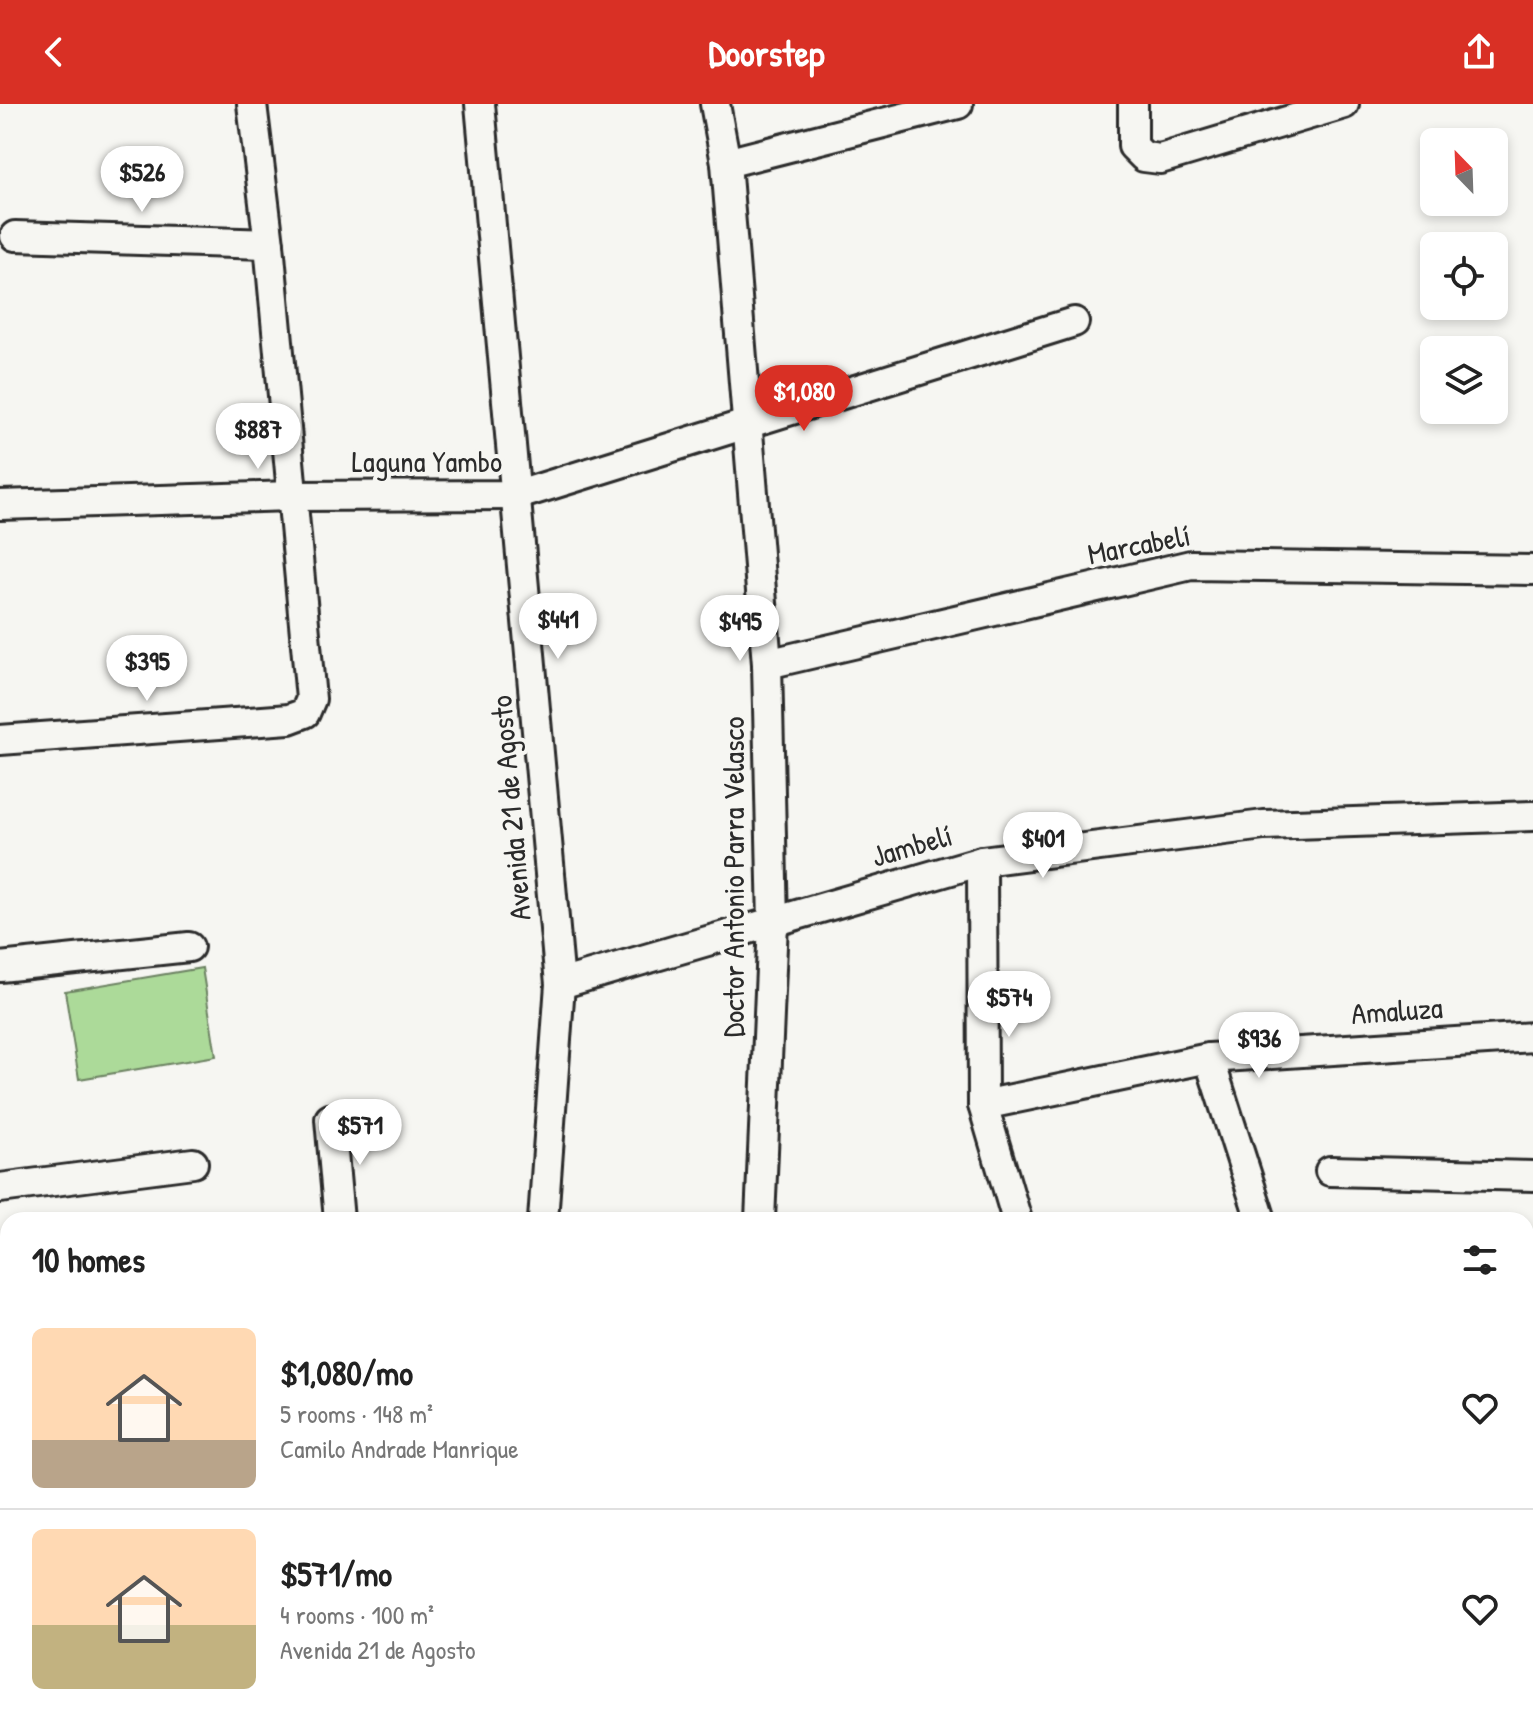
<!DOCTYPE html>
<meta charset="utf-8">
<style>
:root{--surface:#fff;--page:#f2f2f2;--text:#222;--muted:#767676;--line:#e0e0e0;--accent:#d93025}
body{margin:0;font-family:"Patrick Hand",sans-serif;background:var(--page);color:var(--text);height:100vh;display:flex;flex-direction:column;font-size:30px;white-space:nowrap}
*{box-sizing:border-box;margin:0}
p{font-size:26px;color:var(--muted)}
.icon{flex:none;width:44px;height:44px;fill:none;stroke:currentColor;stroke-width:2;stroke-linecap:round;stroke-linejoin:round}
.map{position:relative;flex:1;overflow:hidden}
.details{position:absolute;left:0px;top:1108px;width:1534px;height:514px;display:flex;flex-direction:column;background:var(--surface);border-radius:24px 24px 0 0;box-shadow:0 4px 12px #0003}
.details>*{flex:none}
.needle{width:52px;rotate:337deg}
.buttons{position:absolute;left:1420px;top:24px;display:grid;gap:16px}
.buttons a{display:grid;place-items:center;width:88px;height:88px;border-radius:12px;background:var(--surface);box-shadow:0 4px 12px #0003;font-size:40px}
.price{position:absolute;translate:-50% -68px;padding:0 18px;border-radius:28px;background:#fff;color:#222;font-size:26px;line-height:52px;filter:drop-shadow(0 2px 4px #0008)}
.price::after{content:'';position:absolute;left:50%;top:48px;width:24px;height:18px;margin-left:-12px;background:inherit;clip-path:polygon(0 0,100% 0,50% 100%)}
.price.on{background:var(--accent);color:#fff}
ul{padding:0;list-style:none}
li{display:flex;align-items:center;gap:24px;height:200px;padding:0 32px}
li+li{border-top:2px solid var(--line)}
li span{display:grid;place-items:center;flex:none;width:224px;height:160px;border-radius:12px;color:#555}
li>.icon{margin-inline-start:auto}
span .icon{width:96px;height:96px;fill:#fffc;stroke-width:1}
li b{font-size:34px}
h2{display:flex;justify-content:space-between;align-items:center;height:96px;padding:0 32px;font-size:34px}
header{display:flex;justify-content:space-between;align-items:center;height:104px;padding:0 32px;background:var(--accent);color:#fff;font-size:36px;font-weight:800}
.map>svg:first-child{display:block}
.pitch{fill:#acda99;stroke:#6c8262;stroke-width:2}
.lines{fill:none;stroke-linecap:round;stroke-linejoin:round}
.minor-casing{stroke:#2b2b2b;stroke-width:34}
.minor{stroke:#f6f6f2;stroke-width:28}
.labels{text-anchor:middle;stroke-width:8;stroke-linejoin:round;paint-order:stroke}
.street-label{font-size:30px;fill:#2b2b2b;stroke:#f6f6f2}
</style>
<header><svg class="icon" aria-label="back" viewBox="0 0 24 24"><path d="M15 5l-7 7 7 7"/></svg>Doorstep<svg class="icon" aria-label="share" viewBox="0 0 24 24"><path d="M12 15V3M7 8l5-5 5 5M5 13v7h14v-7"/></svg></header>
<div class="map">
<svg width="1533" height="1621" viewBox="0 0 1533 1621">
<rect width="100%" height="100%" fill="#f6f6f2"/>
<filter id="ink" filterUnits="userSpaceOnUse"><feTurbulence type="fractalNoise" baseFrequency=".0125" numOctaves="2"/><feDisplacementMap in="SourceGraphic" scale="16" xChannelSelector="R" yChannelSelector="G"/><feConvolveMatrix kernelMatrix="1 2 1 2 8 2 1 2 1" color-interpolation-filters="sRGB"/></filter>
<g filter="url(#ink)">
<path class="pitch" d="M202,864L216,952L79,975L65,887Z"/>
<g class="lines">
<g class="minor-casing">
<g id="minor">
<path d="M480,0L560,880L543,1116"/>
<path d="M715,0L726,59L767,560L773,819L760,1116"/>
<path d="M1133,0V42L1144,53L1160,55L1344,0"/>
<path d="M726,59L958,0"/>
<path d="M15,132L269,140"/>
<path d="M0,401L291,392L518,391L1074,218"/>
<path d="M767,560L1191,461L1533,466"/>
<path d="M0,636L289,615L305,609L311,595L269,140L252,0"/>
<path d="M982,757L983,1001L1017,1116"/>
<path d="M0,863L189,843"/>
<path d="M560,880L982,757L1264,721L1533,712"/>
<path d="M1209,954L1261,1116"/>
<path d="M983,1001L1209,954L1533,933"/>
<path d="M330,1015L339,1116"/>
<path d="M1330,1067L1533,1072"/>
<path d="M0,1084L193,1059"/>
<path d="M0,1280H8"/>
<path d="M1526,1294H1533"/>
<path d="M1526,1507L1533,1518"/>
<path d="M0,1511H8"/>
<path d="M711,1614L713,1621"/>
<path d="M947,1614L949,1621"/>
<path d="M1191,1614L1194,1621"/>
<path d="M1331,1614L1335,1621"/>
<path d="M529,1621V1614"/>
<path d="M1230,1621L1247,1614"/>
</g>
</g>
<use href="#minor" class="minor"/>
</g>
</g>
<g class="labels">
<g class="street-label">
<text x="427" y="368">Laguna Yambo</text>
<text transform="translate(1139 441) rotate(-11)" y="10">Marcabelí</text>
<text transform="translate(511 704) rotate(-95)" y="10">Avenida 21 de Agosto</text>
<text transform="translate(912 742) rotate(-16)" y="10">Jambelí</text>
<text transform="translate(734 773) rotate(-90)" y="10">Doctor Antonio Parra Velasco</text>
<text transform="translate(1397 907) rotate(-4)" y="10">Amaluza</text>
</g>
</g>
</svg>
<div class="buttons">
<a><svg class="needle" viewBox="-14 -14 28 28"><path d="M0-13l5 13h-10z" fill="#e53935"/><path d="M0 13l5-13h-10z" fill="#767676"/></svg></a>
<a><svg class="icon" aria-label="locate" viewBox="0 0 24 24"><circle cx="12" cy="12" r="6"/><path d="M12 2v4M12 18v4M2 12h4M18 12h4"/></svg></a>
<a><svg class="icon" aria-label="layers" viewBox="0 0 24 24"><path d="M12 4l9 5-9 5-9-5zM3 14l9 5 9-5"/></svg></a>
</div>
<b class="price" style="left:142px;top:110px">$526</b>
<b class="price on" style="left:804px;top:329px">$1,080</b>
<b class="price" style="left:258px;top:367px">$887</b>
<b class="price" style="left:558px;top:557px">$441</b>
<b class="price" style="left:740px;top:559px">$495</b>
<b class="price" style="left:147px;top:599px">$395</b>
<b class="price" style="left:1043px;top:776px">$401</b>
<b class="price" style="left:1009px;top:935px">$574</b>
<b class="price" style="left:1259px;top:976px">$936</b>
<b class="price" style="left:360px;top:1063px">$571</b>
<section class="details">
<h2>10 homes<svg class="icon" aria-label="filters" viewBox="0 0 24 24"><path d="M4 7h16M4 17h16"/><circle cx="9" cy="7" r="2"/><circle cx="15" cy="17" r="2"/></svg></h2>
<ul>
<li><span style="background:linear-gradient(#ffd9b3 70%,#b9a48a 0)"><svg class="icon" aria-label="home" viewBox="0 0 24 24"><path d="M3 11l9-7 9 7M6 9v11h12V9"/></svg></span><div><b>$1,080/mo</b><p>5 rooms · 148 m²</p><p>Camilo Andrade Manrique</p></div><svg class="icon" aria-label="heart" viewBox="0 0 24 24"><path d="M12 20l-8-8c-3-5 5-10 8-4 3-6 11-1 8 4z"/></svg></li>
<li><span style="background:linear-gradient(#ffd9b3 60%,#c2b280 0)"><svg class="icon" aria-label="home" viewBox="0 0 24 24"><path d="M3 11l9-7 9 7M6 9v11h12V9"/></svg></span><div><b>$571/mo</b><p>4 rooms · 100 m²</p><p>Avenida 21 de Agosto</p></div><svg class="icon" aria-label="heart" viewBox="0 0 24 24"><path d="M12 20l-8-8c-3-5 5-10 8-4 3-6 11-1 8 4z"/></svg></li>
</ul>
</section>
</div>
